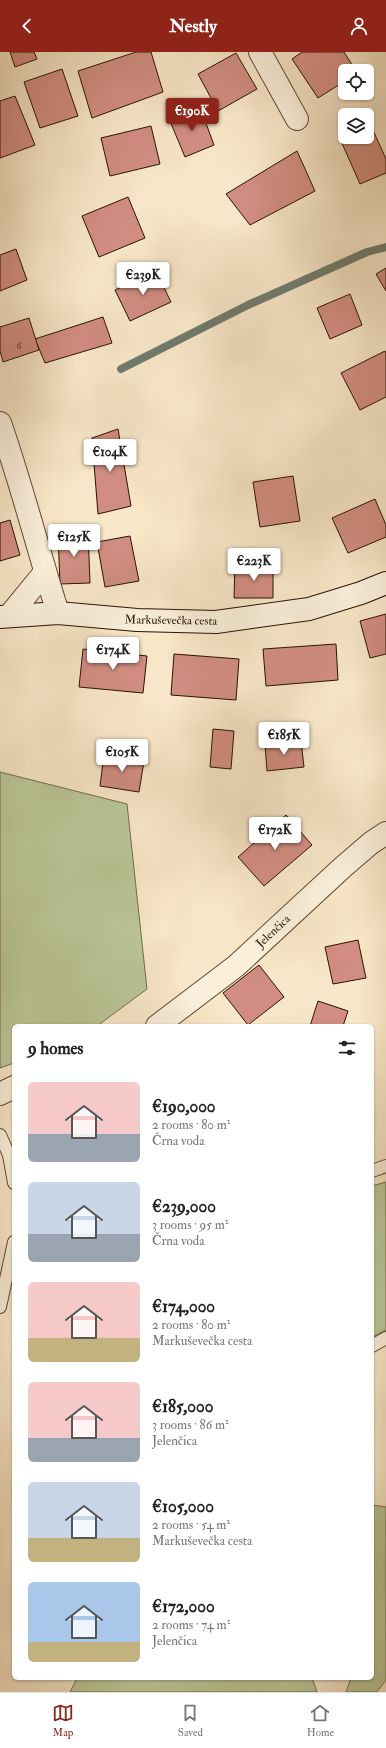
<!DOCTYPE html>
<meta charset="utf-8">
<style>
:root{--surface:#fff;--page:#f2f2f2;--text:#202124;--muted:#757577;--line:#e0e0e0;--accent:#8f2418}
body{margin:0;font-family:"IM FELL Double Pica",serif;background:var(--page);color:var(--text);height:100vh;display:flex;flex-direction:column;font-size:15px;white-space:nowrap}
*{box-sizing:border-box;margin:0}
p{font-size:13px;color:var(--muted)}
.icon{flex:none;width:22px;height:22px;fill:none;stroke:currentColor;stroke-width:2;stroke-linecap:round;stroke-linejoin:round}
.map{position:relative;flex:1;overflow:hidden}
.drawer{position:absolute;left:12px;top:972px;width:362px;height:656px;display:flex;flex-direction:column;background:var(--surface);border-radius:6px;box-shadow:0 1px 3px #0004}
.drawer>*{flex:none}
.fabs{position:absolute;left:338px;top:12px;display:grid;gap:8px}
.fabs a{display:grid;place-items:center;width:36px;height:36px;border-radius:6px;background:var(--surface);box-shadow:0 1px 3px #0004;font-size:20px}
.price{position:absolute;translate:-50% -34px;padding:0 9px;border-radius:4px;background:#fff;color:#222;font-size:13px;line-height:26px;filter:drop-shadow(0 1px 2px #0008)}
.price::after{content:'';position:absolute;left:50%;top:24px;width:12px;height:9px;margin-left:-6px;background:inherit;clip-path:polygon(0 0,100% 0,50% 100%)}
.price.on{background:var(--accent);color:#fff}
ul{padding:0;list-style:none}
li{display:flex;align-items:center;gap:12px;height:100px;padding:0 16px}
li span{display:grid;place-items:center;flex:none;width:112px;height:80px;border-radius:6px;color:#555}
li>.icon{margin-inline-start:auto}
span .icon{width:48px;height:48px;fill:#fffc;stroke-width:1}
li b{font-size:17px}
h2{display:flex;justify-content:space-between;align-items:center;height:48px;padding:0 16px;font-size:17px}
header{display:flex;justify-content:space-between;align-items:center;height:52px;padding:0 16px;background:var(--accent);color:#fff;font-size:18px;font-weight:700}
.menu{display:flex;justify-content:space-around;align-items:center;height:56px;border-top:1px solid var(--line);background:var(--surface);font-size:11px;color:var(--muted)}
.menu a{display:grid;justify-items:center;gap:2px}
.menu .on{color:var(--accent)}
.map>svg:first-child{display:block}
.green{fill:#bac697;stroke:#726c4c}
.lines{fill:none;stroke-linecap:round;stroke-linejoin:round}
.stream{stroke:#6f7b6d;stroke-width:8}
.building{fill:#d18d81;stroke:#2a1301}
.service-casing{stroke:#5d4832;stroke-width:14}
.minor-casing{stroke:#5d4832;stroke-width:24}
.secondary-casing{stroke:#2a1301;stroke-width:24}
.service{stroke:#faefdb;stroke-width:12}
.minor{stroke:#faefdb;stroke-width:22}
.secondary{stroke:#faefdb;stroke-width:22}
.labels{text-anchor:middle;stroke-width:4;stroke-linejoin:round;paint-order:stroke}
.number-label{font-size:10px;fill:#543221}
.street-label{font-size:12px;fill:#2a1301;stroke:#faefdb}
</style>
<header><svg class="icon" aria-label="back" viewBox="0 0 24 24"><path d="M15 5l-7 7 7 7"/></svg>Nestly<svg class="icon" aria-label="person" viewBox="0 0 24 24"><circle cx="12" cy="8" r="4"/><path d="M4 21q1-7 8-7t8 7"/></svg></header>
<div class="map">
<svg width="386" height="1640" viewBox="0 0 386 1640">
<rect width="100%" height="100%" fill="#f7e6c7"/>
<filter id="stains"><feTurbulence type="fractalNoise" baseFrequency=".005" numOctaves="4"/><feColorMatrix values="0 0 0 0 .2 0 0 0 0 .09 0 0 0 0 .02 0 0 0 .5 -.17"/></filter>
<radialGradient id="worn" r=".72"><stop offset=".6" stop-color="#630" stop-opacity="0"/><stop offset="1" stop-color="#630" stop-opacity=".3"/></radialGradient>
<g class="green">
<path d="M0,720L127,752L147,937L97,974H14V1011L0,1016Z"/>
<path d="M386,1130V1278L372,1285V1134Z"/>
<path d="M372,1453L386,1455V1628L377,1640H346L351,1626H372Z"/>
<path d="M77,1626H312L317,1640H70Z"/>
</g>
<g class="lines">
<path class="stream" d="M121,317L248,253L367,200L386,195"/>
</g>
<g class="building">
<path d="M10,0H34L37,7L15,15Z"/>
<path d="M136,0H151L163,40L92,66L78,19Z"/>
<path d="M302,0H344L356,19H345V29L318,46L292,7Z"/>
<path d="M236,1L257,37L218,59L198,22Z"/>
<path d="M62,17L78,64L40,76L24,30Z"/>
<path d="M15,44L35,93L0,106V49Z"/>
<path d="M200,55L214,93L185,105L170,69Z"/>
<path d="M151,74L160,112L110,124L101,86Z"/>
<path d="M372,76L386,107V121L360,132L341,89L351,85H367V78Z"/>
<path d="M297,99L315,139L250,173L226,142Z"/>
<path d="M128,145L145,186L99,205L82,164Z"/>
<path d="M16,197L27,228L0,239V203Z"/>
<path d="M386,216V239L376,222Z"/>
<path d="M156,219L171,250L130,269L115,238Z"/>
<path d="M350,242L362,273L330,287L317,256Z"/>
<path d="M103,265L112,291L45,311L35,287Z"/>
<path d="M29,266L39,298L3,310L0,299V275Z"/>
<path d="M385,299L386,301V345L360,358L341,321Z"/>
<path d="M118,377L131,454L98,462L92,386Z"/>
<path d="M293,424L300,469L260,475L253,430Z"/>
<path d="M375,447L386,473V485L348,501L332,466Z"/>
<path d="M10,468L20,503L0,509V471Z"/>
<path d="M88,479L90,531L60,532L58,481Z"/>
<path d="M130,484L139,529L105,535L97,490Z"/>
<path d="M235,513L273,514V546H234Z"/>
<path d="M386,562V602L370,606L360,569Z"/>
<path d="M336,592L338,628L266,634L263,597Z"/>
<path d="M83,597L147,604L143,641L79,635Z"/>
<path d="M174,602L239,607L236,648L171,643Z"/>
<path d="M213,677L234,679L231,717L210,715Z"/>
<path d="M301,689L304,715L267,719L265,693Z"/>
<path d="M104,703L144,709L139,740L100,734Z"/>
<path d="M286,763L312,793L264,834L238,805Z"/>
<path d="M358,888L366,926L333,932L325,895Z"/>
<path d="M259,913L284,945L248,973L223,941Z"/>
<path d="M318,949L348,959L343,974H310Z"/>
</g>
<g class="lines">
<g class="service-casing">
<g id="service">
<path d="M0,1083L9,1103L14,1131"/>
<path d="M372,1119L386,1114"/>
<path d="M0,1255L14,1190"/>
<path d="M372,1294L386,1286"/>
</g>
</g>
<g class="minor-casing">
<g id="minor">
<path d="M260,0L297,67"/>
<path d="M0,371C22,434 38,498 58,561"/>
<path d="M9,564L45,520"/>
<path d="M157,974L236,914L343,815L371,791L386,781"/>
<path d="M0,1042L14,1035"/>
</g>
</g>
<g class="secondary-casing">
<path id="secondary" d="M0,565L58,561L137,568L216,570L309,557L361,541L386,531"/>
</g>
<use href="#service" class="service"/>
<use href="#minor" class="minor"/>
<use href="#secondary" class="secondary"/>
</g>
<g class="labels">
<g class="number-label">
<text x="19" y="297">6</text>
</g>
<g class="street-label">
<text transform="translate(171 568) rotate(1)" y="4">Markuševečka cesta</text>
<text transform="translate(273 879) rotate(-43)" y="4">Jelenčica</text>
</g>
</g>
<rect width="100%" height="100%" filter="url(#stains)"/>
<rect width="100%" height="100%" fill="url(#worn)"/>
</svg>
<div class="fabs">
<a><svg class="icon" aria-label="locate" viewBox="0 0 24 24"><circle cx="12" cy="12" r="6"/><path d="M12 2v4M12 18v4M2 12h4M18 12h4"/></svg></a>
<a><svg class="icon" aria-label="layers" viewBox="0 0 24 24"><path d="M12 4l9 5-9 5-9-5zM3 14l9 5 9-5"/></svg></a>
</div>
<b class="price on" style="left:192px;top:80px">€190K</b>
<b class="price" style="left:143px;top:244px">€239K</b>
<b class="price" style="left:110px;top:421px">€104K</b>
<b class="price" style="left:74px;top:506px">€125K</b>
<b class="price" style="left:254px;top:530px">€223K</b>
<b class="price" style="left:113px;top:619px">€174K</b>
<b class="price" style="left:284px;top:704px">€185K</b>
<b class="price" style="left:122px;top:721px">€105K</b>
<b class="price" style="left:275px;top:799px">€172K</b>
<section class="drawer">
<h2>9 homes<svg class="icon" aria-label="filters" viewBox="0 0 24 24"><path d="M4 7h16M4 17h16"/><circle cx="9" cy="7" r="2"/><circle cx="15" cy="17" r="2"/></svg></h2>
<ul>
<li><span style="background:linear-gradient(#f6c9c9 65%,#9aa5b1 0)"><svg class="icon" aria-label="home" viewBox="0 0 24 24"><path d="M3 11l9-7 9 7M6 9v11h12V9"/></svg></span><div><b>€190,000</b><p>2 rooms · 80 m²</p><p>Črna voda</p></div></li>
<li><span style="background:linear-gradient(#c9d6e8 65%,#9aa5b1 0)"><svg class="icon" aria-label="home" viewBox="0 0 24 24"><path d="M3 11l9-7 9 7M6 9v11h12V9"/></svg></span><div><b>€239,000</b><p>3 rooms · 95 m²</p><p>Črna voda</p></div></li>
<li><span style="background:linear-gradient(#f6c9c9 70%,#c2b280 0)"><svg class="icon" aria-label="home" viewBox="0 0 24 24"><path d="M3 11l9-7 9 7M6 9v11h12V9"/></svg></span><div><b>€174,000</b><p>2 rooms · 80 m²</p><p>Markuševečka cesta</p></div></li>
<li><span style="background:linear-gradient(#f6c9c9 70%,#9aa5b1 0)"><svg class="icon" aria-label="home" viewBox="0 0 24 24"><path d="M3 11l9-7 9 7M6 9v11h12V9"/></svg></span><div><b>€185,000</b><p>3 rooms · 86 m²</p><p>Jelenčica</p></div></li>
<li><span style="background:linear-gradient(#c9d6e8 70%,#c2b280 0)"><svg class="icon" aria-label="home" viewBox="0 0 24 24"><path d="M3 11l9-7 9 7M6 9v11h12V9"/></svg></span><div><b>€105,000</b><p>2 rooms · 54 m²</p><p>Markuševečka cesta</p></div></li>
<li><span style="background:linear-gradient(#a9c7e8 75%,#c2b280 0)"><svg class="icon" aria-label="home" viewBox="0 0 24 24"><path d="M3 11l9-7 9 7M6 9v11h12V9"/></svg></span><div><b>€172,000</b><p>2 rooms · 74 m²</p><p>Jelenčica</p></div></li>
</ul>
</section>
</div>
<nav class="menu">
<a class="on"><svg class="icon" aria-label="map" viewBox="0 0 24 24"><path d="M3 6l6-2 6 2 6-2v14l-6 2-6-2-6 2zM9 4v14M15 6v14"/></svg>Map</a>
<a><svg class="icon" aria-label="saved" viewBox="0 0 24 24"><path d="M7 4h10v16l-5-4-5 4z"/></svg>Saved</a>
<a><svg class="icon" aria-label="home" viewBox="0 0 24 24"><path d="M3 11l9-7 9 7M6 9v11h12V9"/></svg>Home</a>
</nav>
